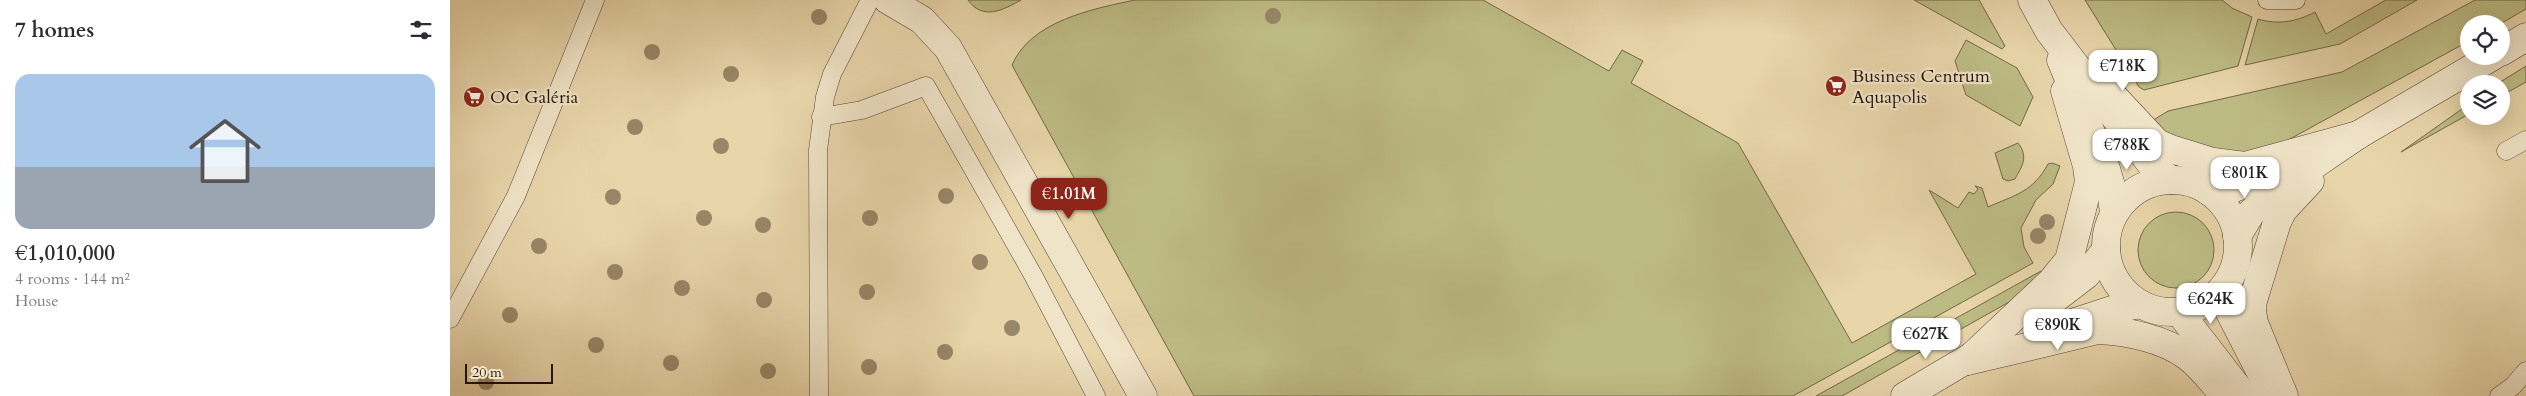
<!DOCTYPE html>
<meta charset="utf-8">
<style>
:root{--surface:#fff;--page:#f2f2f3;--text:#2b2b33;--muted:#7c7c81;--accent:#8f2418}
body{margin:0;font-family:Cardo,serif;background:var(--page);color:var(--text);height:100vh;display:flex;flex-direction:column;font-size:19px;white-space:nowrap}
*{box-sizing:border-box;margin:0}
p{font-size:16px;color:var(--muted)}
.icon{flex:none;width:28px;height:28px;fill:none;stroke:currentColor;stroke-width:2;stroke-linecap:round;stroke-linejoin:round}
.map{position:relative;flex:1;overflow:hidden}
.drawer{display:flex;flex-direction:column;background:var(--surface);width:450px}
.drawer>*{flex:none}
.fabs{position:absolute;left:2010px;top:15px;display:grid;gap:10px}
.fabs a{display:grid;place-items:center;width:50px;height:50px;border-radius:50%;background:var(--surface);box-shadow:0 5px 20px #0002;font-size:25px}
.scale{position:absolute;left:15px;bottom:12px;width:88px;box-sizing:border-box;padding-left:5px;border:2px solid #27140c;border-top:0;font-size:14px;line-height:18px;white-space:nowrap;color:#27140c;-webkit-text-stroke:4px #f0e4c8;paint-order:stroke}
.price{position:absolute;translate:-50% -42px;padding:0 11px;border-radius:10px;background:#fff;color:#222;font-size:16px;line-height:32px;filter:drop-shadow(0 1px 2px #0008)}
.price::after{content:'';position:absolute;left:50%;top:30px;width:15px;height:11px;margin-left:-8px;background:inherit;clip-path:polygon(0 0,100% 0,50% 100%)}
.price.on{background:var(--accent);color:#fff}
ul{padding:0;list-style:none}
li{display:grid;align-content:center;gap:10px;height:265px;padding:0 15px}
li span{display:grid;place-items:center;height:155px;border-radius:15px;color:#555}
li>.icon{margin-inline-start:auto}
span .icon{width:90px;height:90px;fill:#fffc;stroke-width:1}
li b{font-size:21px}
h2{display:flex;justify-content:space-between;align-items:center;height:60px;padding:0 15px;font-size:21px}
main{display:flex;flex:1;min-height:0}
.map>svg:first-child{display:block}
.green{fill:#bdbb84;stroke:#726848}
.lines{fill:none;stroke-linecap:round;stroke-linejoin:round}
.service-casing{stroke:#574434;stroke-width:19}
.minor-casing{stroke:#574434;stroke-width:29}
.tertiary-casing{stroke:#574434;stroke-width:29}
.service{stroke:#f0e4c8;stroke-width:18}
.minor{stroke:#f0e4c8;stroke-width:28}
.tertiary{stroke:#f0e4c8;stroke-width:28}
.tree{fill:#978667}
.labels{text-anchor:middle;stroke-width:4.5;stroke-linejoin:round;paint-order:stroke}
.poi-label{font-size:18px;fill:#27140c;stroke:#f0e4c8;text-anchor:start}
</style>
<main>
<section class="drawer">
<h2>7 homes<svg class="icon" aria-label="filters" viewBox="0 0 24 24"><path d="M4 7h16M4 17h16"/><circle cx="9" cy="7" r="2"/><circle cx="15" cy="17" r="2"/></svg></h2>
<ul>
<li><span style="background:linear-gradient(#a9c7e8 60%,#9aa5b1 0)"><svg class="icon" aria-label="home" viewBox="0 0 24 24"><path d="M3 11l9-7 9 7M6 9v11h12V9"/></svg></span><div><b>€1,010,000</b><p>4 rooms · 144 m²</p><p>House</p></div></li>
</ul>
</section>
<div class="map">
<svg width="2076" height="396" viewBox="0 0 2076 396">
<rect width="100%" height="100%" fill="#e8d5aa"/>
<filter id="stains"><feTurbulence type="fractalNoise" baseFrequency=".004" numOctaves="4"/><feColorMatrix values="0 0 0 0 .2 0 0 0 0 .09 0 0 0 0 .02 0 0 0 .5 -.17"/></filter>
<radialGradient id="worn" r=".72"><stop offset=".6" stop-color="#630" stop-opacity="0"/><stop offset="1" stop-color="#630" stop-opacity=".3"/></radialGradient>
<g class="green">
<path d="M518,0H571C553,10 533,21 518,0Z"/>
<path d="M685,0H1033L1159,71L1172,50L1193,61L1181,83L1288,143L1402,343L1526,274L1479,190L1508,208L1519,192L1524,194L1528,189L1525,186L1532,188L1538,207C1565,195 1583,192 1598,164L1602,163L1610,166L1603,184L1586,200L1571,228L1574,247L1583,263L1343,396H744L562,65C581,21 642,9 685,0Z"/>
<path d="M1464,0H1529L1555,46L1552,49Z"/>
<path d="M1635,0H1772L1782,8L1802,17L1788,66L1694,90L1689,87Z"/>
<path d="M1936,0H1967L1890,44L1795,65L1808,19C1828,25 1846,22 1865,12L1876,34Z"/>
<path d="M2025,0H2076V9L2050,24H2019V41L1807,157L1756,149L1710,130L1702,121L1718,111L1892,72Z"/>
<path d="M1516,40L1567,68L1583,97L1570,126L1516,95L1505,61Z"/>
<path d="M2076,66V82L2051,96V84H2047Z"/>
<path d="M2019,104V114L1951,152Z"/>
<path d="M1568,143C1579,157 1572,166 1565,179L1558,181L1553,179L1545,153Z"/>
<circle cx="1726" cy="250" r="38"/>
<path d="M1591,271L1596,280L1568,297L1392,396H1366Z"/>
</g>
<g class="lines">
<g class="service-casing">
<g id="service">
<path d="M1817,0H1846"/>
<path d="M371,117L412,110L476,86L583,275L646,396"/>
<path d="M2056,151L2076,140"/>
<path d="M0,319L66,196L145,0"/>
<path d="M369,396L368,150L375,97L382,74L420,0"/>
<path d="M2049,396L2063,386L2076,371"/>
</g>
</g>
<g class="minor-casing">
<g id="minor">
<path d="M438,0L472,20L498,48L693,396"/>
<path d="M2051,52L2076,37"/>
<path d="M1649,81L1707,143L1721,149L1763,162L1795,166L1908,135"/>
<path d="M1758,191L1784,188L1827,170"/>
<path d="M1787,236L1801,213L1817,197L1908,135L2043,56"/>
<path d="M1589,311L1636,275L1656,250"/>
<path d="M1622,323L1665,309L1690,304"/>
<path d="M1517,361L1601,282L1619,260L1639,182L1637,166L1615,91"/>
<path d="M1518,361L1648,330C1677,331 1714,339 1737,356C1752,367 1763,383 1775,396"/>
<path d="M1455,396L1531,351"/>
<path d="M1834,396L1804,323L1802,311V304L1827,222L1833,210L1860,181"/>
</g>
</g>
<g class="tertiary-casing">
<g id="tertiary">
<path d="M1582,0L1599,31L1704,168L1721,180"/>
<path d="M1611,60L1656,169L1661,186L1664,214"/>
<circle cx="1722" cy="246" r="66"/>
<path d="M1770,293L1823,396"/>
<path d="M1730,313L1794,396"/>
</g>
</g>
<use href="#service" class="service"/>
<use href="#minor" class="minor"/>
<use href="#tertiary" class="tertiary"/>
</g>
<g class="tree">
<circle cx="823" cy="16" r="8"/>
<circle cx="369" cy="17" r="8"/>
<circle cx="202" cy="52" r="8"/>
<circle cx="281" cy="74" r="8"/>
<circle cx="185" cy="127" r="8"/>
<circle cx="271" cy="146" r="8"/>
<circle cx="496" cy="196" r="8"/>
<circle cx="163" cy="197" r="8"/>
<circle cx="254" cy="218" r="8"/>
<circle cx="420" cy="218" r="8"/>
<circle cx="1597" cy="222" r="8"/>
<circle cx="313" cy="225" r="8"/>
<circle cx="1588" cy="236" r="8"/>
<circle cx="89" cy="246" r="8"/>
<circle cx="530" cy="262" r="8"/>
<circle cx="165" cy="272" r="8"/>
<circle cx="232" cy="288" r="8"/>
<circle cx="417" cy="292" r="8"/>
<circle cx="314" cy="300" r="8"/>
<circle cx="60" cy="315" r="8"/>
<circle cx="562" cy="328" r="8"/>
<circle cx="146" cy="345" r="8"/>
<circle cx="495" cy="352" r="8"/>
<circle cx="221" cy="363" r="8"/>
<circle cx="419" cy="367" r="8"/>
<circle cx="318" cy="371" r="8"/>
<circle cx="36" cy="382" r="8"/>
</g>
<defs>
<g id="supermarket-disc" transform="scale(1.125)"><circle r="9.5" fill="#8f2418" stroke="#f0e4c8"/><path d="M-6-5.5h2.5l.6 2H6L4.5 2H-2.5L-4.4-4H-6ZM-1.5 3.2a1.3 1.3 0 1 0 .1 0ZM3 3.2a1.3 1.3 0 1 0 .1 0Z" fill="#fff"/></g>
</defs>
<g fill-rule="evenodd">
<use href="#supermarket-disc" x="1386" y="86"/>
<use href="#supermarket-disc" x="24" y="97"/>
</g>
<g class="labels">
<g class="poi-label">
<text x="1402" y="82">Business Centrum<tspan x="1402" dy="21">Aquapolis</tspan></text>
<text x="40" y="103">OC Galéria</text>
</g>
</g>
<rect width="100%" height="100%" filter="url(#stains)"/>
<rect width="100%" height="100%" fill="url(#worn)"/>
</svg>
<div class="fabs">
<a><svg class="icon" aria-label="locate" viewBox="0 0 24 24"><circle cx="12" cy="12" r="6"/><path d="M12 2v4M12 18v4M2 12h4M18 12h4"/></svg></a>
<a><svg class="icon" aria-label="layers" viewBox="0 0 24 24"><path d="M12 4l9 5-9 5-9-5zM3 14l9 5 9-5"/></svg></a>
</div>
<div class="scale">20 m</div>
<b class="price" style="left:1673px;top:92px">€718K</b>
<b class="price" style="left:1677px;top:171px">€788K</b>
<b class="price" style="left:1795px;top:199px">€801K</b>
<b class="price on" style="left:619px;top:220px">€1.01M</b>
<b class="price" style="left:1761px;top:325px">€624K</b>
<b class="price" style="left:1608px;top:351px">€890K</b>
<b class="price" style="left:1476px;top:360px">€627K</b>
</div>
</main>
